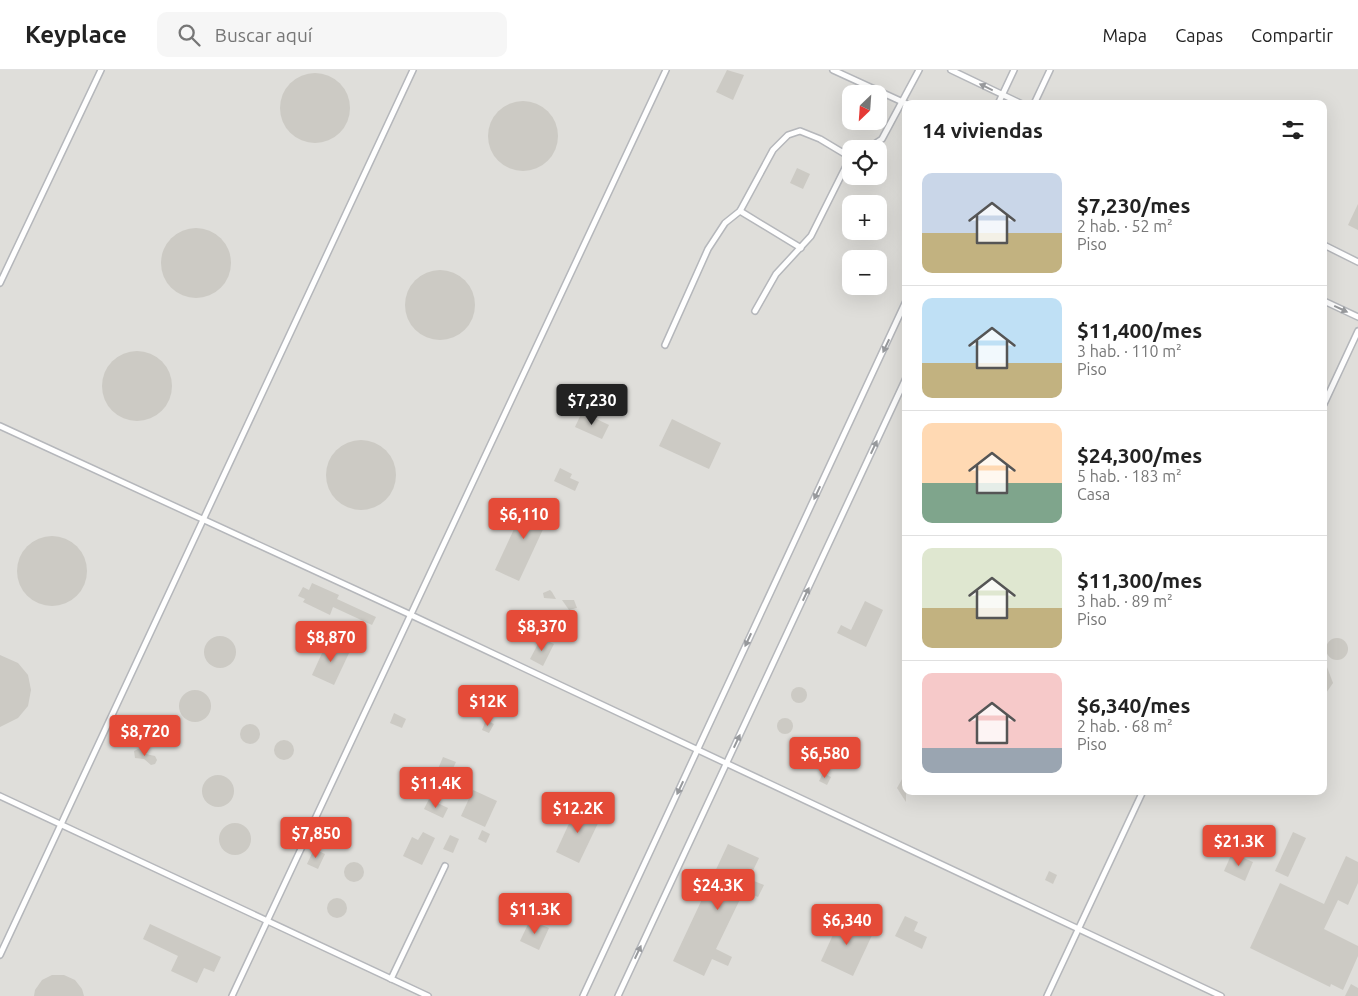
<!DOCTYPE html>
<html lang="es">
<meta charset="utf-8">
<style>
:root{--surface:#fff;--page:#f6f6f6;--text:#222;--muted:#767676;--line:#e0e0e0;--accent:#e54b38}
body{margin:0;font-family:Ubuntu,sans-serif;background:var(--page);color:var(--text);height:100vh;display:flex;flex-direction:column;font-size:19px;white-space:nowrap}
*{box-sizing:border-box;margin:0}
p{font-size:16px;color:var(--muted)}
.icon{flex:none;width:28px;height:28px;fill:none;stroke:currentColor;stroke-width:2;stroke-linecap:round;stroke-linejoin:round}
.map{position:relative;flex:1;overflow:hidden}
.sheet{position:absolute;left:902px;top:30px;width:425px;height:695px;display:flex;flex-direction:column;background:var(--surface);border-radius:10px;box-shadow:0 5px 20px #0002}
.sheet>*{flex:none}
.needle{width:32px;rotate:205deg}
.tools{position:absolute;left:842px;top:15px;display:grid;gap:10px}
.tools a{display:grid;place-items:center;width:45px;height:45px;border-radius:10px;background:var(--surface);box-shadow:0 5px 20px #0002;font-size:25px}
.price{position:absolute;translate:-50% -42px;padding:0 11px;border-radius:5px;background:var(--accent);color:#fff;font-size:16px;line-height:32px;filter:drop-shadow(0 1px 2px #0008)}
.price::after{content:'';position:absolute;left:50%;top:30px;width:15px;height:11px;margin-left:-8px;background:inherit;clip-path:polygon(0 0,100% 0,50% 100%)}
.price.active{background:#222;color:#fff}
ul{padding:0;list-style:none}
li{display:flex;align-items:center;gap:15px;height:125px;padding:0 20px}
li+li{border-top:1px solid var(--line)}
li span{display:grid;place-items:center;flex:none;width:140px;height:100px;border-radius:10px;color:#555}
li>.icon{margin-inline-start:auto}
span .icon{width:60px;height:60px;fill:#fffc;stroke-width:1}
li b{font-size:21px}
h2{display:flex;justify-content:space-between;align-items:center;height:60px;padding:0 20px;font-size:21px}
header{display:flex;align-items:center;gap:30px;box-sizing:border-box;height:70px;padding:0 25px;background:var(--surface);border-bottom:1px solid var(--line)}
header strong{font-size:24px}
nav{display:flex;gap:28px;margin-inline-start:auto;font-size:18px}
.search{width:350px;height:45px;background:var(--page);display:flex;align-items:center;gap:12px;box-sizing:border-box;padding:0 18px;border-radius:10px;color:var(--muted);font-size:19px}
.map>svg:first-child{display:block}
.industrial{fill:#dfdeda;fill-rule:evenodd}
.building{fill:#cccac4}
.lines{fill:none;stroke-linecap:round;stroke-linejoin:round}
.service-casing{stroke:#b5b7bb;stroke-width:8}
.service{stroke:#fff;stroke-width:5}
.oneway{fill:#97999c}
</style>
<header>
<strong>Keyplace</strong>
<div class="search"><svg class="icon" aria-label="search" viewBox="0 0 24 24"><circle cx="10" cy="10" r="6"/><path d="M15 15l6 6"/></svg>Buscar aquí</div>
<nav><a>Mapa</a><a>Capas</a><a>Compartir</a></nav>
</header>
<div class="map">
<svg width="1358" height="926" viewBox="0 0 1358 926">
<rect width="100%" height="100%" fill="#f0efe8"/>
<path class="industrial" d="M0,0H1358V926H0ZM851,24H879V51H851ZM906,34H1324V721H906ZM851,79H879V106H851ZM851,134H879V161H851ZM851,189H879V216H851Z"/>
<g class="building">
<path d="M727,0L744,5L733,30L716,22Z"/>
<circle cx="315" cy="38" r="35"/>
<circle cx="523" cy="66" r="35"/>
<path d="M797,98L810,104L803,119L790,113Z"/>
<path d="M1358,134V160L1348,155Z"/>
<circle cx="196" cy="193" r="35"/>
<circle cx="440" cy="235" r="35"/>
<circle cx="137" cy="316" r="35"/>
<path d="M582,342L609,355L602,369L575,357Z"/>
<path d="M672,349L721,373L709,399L659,376Z"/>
<circle cx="361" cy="405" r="35"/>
<path d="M560,398L572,404L570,408L579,412L575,421L554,411Z"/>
<path d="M528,429L552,440L519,511L495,500Z"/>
<circle cx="52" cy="501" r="35"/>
<path d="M312,513L339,525L337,529L376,547L372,555L333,537L330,545L303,532L305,529L298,526L303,517L309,520Z"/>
<path d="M550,520L552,522L556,529L544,528L543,523Z"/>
<path d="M562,530H574L577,538L569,540Z"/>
<path d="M865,531L883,540L866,577L837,563L841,555L851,560Z"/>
<circle cx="220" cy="582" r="16"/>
<path d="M541,568L554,574L543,596L530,589Z"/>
<circle cx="1337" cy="579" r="11"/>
<path d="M328,570L350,581L334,615L312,605Z"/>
<path d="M0,585L18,593L28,605L31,620L28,636L18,648L0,657Z"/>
<path d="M1324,589L1333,613L1324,626Z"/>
<circle cx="799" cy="625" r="8"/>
<circle cx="195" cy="636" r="16"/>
<path d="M394,643L406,649L402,658L390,653Z"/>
<circle cx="785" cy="656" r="8"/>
<path d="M486,650L494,654L489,663L482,660Z"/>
<circle cx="250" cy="664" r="10"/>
<circle cx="284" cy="680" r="10"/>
<path d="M140,678L146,684L155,686L157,690L155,694L151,695L144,689L135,688L134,681Z"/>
<path d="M443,687L456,692L447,711L435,706Z"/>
<path d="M906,702V732L897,718Z"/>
<path d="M823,703L831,707L827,715L819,711Z"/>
<circle cx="218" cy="721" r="16"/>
<path d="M473,720L497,731L485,757L461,746Z"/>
<path d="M429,729L448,738L443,748L424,739Z"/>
<path d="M577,736L601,747L579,793L556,782Z"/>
<circle cx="235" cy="769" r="16"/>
<path d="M482,760L490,764L486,773L478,769Z"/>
<path d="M423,762L435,768L422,795L403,786L412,767L418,770Z"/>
<path d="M1293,762L1306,768L1288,807L1275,801Z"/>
<path d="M450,765L459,769L453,783L443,779Z"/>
<path d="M728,774L759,788L749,809L764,815L758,827L744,821L716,879L732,887L728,896L712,889L704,906L673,891Z"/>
<path d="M314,779L325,784L318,799L307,794Z"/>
<path d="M1232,783L1253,792L1245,811L1224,801Z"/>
<path d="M1346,786L1358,792V813L1348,835L1338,830L1324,859L1358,876V886L1343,920L1331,914L1330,917L1250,878L1280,813L1324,834Z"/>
<circle cx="354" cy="802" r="10"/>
<path d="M1049,801L1057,805L1053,814L1045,810Z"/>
<circle cx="337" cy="838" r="10"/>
<path d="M842,845L874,861L853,906L821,891Z"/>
<path d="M905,846L918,852L914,861L927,867L922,879L895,866Z"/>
<path d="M530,850L549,858L539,880L520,871Z"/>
<path d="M150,854L221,887L214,902L204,898L197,913L171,901L178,886L143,869Z"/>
<path d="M52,905H64L75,910L82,919L84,926H34L35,920L42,910Z"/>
<path d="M1351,914L1358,918V926H1345Z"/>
</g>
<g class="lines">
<g class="service-casing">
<g id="service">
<path d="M833,0L907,34"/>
<path d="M951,0L1022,34"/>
<path d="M998,34L1014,0"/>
<path d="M1034,34L1050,0"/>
<path d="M867,79L882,69L919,0"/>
<path d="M740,141L801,178"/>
<path d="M1324,175L1358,192"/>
<path d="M0,213L101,0"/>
<path d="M1324,231L1358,247"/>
<path d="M755,241L776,204L811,166L851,86"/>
<path d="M665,275L708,179L725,153L740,141L773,80L788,65L800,61L820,69L850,87"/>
<path d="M1324,334L1358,261"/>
<path d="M0,356L411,545L1221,926"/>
<path d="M0,726L428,926"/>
<path d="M0,885L413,0"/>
<path d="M391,909L445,796"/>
<path d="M232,926L666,0"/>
<path d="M583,926L906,231"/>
<path d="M618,926L906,308"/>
<path d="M1047,926L1143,721"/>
</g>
</g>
<use href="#service" class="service"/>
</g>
<defs><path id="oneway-solid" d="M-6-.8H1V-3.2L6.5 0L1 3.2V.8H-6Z" transform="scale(1.25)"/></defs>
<g class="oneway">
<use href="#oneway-solid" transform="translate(986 17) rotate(-154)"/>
<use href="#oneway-solid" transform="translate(1341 239) rotate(25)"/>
<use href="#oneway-solid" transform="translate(886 276) rotate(115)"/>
<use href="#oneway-solid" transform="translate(874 377) rotate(-65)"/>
<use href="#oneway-solid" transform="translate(817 423) rotate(115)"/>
<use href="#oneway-solid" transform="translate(806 524) rotate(-65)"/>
<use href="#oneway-solid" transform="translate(748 570) rotate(115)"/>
<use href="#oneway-solid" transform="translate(737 671) rotate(-65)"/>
<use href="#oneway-solid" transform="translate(680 718) rotate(115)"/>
<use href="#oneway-solid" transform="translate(638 882) rotate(-65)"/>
</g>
</svg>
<div class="tools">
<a><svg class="needle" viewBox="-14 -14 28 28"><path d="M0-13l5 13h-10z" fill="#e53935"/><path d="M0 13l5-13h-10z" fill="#767676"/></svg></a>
<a><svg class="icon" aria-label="locate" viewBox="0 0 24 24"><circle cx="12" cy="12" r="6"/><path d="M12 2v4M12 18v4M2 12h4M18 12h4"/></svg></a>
<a>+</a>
<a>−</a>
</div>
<b class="price active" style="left:592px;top:356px">$7,230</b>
<b class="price" style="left:524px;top:470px">$6,110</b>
<b class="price" style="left:542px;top:582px">$8,370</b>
<b class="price" style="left:331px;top:593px">$8,870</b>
<b class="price" style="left:488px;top:657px">$12K</b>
<b class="price" style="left:145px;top:687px">$8,720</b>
<b class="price" style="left:825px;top:709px">$6,580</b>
<b class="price" style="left:436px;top:739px">$11.4K</b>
<b class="price" style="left:578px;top:764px">$12.2K</b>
<b class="price" style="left:316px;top:789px">$7,850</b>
<b class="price" style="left:1239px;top:797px">$21.3K</b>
<b class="price" style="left:718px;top:841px">$24.3K</b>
<b class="price" style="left:535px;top:865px">$11.3K</b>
<b class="price" style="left:847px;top:876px">$6,340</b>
<section class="sheet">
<h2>14 viviendas<svg class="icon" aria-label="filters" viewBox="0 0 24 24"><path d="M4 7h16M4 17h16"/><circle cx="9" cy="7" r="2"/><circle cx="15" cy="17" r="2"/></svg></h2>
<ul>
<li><span style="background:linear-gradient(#c9d6e8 60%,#c2b280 0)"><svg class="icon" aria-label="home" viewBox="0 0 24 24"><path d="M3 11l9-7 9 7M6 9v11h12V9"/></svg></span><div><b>$7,230/mes</b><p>2 hab. · 52 m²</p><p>Piso</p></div></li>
<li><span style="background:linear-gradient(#bfe0f5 65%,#c2b280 0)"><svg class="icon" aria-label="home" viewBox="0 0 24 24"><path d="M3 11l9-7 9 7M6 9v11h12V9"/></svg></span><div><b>$11,400/mes</b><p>3 hab. · 110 m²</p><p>Piso</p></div></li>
<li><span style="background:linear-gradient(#ffd9b3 60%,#7fa58c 0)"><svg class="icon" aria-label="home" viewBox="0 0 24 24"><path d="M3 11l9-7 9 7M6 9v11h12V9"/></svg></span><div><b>$24,300/mes</b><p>5 hab. · 183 m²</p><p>Casa</p></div></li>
<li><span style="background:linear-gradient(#dfe7d0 60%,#c2b280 0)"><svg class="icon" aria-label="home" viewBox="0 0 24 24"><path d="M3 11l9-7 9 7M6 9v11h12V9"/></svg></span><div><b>$11,300/mes</b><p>3 hab. · 89 m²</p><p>Piso</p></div></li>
<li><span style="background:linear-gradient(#f6c9c9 75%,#9aa5b1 0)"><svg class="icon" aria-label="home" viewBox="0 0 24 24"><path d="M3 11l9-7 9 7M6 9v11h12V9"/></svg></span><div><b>$6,340/mes</b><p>2 hab. · 68 m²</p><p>Piso</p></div></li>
</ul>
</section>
</div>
